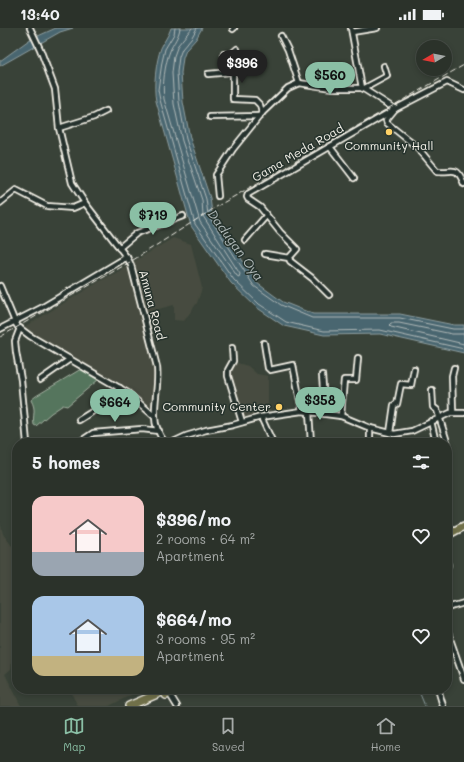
<!DOCTYPE html>
<meta charset="utf-8">
<style>
:root{--surface:#2b322a;--page:#333a32;--text:#f1f3f6;--muted:#a6aaa8;--line:#474d47;--accent:#8abfa5}
body{margin:0;font-family:Mali,sans-serif;background:var(--page);color:var(--text);height:100vh;display:flex;flex-direction:column;font-size:15px;white-space:nowrap}
*{box-sizing:border-box;margin:0}
p{font-size:13px;color:var(--muted)}
.icon{flex:none;width:22px;height:22px;fill:none;stroke:currentColor;stroke-width:2;stroke-linecap:round;stroke-linejoin:round}
.map{position:relative;flex:1;overflow:hidden}
.sheet{position:absolute;left:12px;top:410px;width:440px;height:256px;display:flex;flex-direction:column;background:var(--surface);border-radius:16px;box-shadow:0 2px 6px #0003,0 0 0 1px var(--line)}
.sheet>*{flex:none}
.needle{width:26px;rotate:260deg}
.buttons{position:absolute;left:416px;top:12px;display:grid;gap:8px}
.buttons a{display:grid;place-items:center;width:36px;height:36px;border-radius:50%;background:var(--surface);box-shadow:0 2px 6px #0003,0 0 0 1px var(--line);font-size:20px}
.price{position:absolute;translate:-50% -34px;padding:0 9px;border-radius:14px;background:var(--accent);color:#111;font-size:13px;line-height:26px;filter:drop-shadow(0 1px 2px #0008)}
.price::after{content:'';position:absolute;left:50%;top:24px;width:12px;height:9px;margin-left:-6px;background:inherit;clip-path:polygon(0 0,100% 0,50% 100%)}
.price.current{background:#222;color:#fff}
ul{padding:0;list-style:none}
li{display:flex;align-items:center;gap:12px;height:100px;padding:0 20px}
li span{display:grid;place-items:center;flex:none;width:112px;height:80px;border-radius:12px;color:#555}
li>.icon{margin-inline-start:auto}
span .icon{width:48px;height:48px;fill:#fffc;stroke-width:1}
li b{font-size:17px}
h2{display:flex;justify-content:space-between;align-items:center;height:48px;padding:0 20px;font-size:17px}
.status{display:flex;justify-content:space-between;align-items:center;height:28px;padding:0 20px;background:var(--surface);direction:ltr}
.status svg{height:11px;fill:currentColor}
.tabs{display:flex;justify-content:space-around;align-items:center;height:56px;border-top:1px solid var(--line);background:var(--surface);font-size:11px;color:var(--muted)}
.tabs a{display:grid;justify-items:center;gap:2px}
.tabs .current{color:var(--accent)}
.map>svg:first-child{display:block}
.built{fill:#464c3f}
.green{fill:#55745d;stroke:#a4b2a2}
.water{fill:#4a6670;stroke:#8e9ea0}
.lines{fill:none;stroke-linecap:round;stroke-linejoin:round}
.shore{stroke:#b0b9b8;stroke-width:1}
.stream{stroke:#8e9ea0;stroke-width:1}
.minor-casing{stroke:#f4f1e8;stroke-width:8}
.highway-casing{stroke:#f4f1e8;stroke-width:10}
.minor{stroke:#26332d;stroke-width:4.5}
.highway{stroke:#6f704a;stroke-width:7}
.rail{stroke:#f4f1e8;stroke-width:1;stroke-dasharray:6 3;stroke-linecap:butt}
.poi-dot{fill:#ffd166;stroke:#26332d;stroke-width:1.5}
.labels{text-anchor:middle;stroke-width:3;stroke-linejoin:round;paint-order:stroke}
.poi-label{font-size:12px;fill:#f4f1e8;stroke:#26332d}
.street-label{font-size:12px;fill:#f4f1e8;stroke:#26332d}
.water-label{font-size:13px;font-style:italic;fill:#b0b9b8;stroke:#26332d}
</style>
<div class="status"><b>13:40</b><svg viewBox="0 0 49 12"><path d="M0 12V9h3v3zM5 12V6h3v6zM10 12V3h3v9zM15 12V0h3v12zM26 1h20v11H26zM47 4h2v5h-2z"/></svg></div>
<div class="map">
<svg width="464" height="678" viewBox="0 0 464 678">
<rect width="100%" height="100%" fill="#394238"/>
<filter id="ink" filterUnits="userSpaceOnUse"><feTurbulence type="fractalNoise" baseFrequency=".025" numOctaves="2"/><feDisplacementMap in="SourceGraphic" scale="8" xChannelSelector="R" yChannelSelector="G"/><feConvolveMatrix kernelMatrix="1 2 1 2 8 2 1 2 1" color-interpolation-filters="sRGB"/></filter>
<g filter="url(#ink)">
<g class="built">
<path d="M173,210L191,216L202,260L197,275L184,293L174,292V277L147,284L133,234Z"/>
<path d="M129,238L156,339V361L153,381L121,356L43,315L28,305L24,299L102,252Z"/>
<path d="M234,334L248,338L257,346L268,348V375L272,385L244,392L229,344Z"/>
<path d="M0,494L3,506L12,518H17V543L15,548V586L11,641L5,646L21,678H0Z"/>
<path d="M69,661H135L137,664L109,678H78Z"/>
</g>
<path class="green" d="M81,341L98,352L67,378L63,377L51,385L36,398L34,397C32,386 37,383 31,372L36,368Z"/>
<g class="water">
<path d="M56,0H73L60,4L0,38V33L29,12Z"/>
<path d="M171,0H202L196,11L186,22L183,30L181,45L183,74L190,110L210,170L212,185L257,255L283,274L313,286H400L454,297H464V325L380,306L324,307L284,298L256,279L231,255L191,198L156,73C153,59 156,33 161,20C164,13 169,7 171,0Z"/>
</g>
<g class="lines">
<g class="shore">
<path d="M175,0L174,6L165,21L162,34L158,62L160,72L195,196L234,252L259,276L286,294L324,303L380,302L464,321"/>
<path d="M180,0C179,9 173,15 170,23C165,35 162,58 164,71L200,194L237,248L239,249L240,246L203,188L202,172L182,113L174,76L172,45L174,28L178,17L192,0"/>
<path d="M197,0L192,9L182,21L179,29L177,44L179,74L186,111L206,171L208,187L254,258L281,277L312,290H400L453,301H464"/>
<path d="M464,306H452L399,295H391L389,297L391,299L464,316"/>
</g>
<path class="stream" d="M418,661L425,678"/>
<g class="minor-casing">
<g id="minor">
<path d="M30,0L40,21L55,61L59,100L72,155L85,175L128,231L131,237L157,339C159,356 154,372 155,389C155,398 160,408 165,415"/>
<path d="M351,0L362,60L395,81L386,92L387,95L418,120L437,143C454,145 456,136 464,156"/>
<path d="M233,1L234,0"/>
<path d="M352,4L377,0"/>
<path d="M224,26L230,27"/>
<path d="M208,46L231,44L233,46V71L255,72L260,77L262,85"/>
<path d="M233,46V39L230,27L237,21"/>
<path d="M299,55L332,60H362"/>
<path d="M363,61L387,48L384,38"/>
<path d="M210,89L260,88"/>
<path d="M59,100L94,89L106,83"/>
<path d="M330,119L354,150"/>
<path d="M218,168L216,147L233,121L262,85L288,60L299,55L288,22L281,8"/>
<path d="M0,175L16,162L47,178L73,180L85,175"/>
<path d="M245,212L266,188"/>
<path d="M119,220L137,205L183,188"/>
<path d="M265,226L289,230"/>
<path d="M0,258L15,294L18,299L30,308L128,365L155,389"/>
<path d="M329,267L312,250L290,233L289,230L297,221L280,204L260,179L248,171L247,169L248,166L395,81L447,54L464,62"/>
<path d="M20,300L15,313L16,324L21,352L27,415"/>
<path d="M0,301L43,279L127,229"/>
<path d="M264,315L268,340L270,342L293,337L302,383"/>
<path d="M232,320L233,333L228,342V348L242,394"/>
<path d="M322,347L325,386"/>
<path d="M40,352L70,331"/>
<path d="M432,362L433,379L437,382L448,417"/>
<path d="M309,384L311,415"/>
<path d="M453,384L452,348L454,340"/>
<path d="M341,388L344,352H356L358,330"/>
<path d="M261,389L273,415"/>
<path d="M79,392C96,382 107,374 120,360"/>
<path d="M431,393L436,415"/>
<path d="M370,400V415"/>
<path d="M390,405L394,377L397,376L401,356L411,357L414,341"/>
<path d="M78,415L93,405L142,401L159,403"/>
<path d="M171,415L186,408L206,402L233,397L261,389L302,383L341,388L370,400L394,406L412,403L450,385H464"/>
<path d="M447,537H448"/>
<path d="M447,580L464,575"/>
<path d="M447,602L464,651"/>
<path d="M438,661L443,678"/>
<path d="M169,665L177,678"/>
</g>
</g>
<g class="highway-casing">
<g id="highway">
<path d="M447,507L464,498"/>
<path d="M166,667L178,661"/>
<path d="M129,678L169,661"/>
</g>
</g>
<use href="#minor" class="minor"/>
<use href="#highway" class="highway"/>
<path class="rail" d="M0,309L130,234L221,176L464,37"/>
</g>
</g>
<g class="poi-dot">
<circle cx="389" cy="104" r="4"/>
<circle cx="279" cy="379" r="4"/>
</g>
<g class="labels">
<g class="poi-label">
<text x="389" y="122">Community Hall</text>
<text x="271" y="383" text-anchor="end">Community Center</text>
</g>
<g class="street-label">
<text transform="translate(298 125) rotate(-30)" y="4">Gama Meda Road</text>
<text transform="translate(152 277) rotate(75)" y="4">Amuna Road</text>
</g>
<g class="water-label">
<text transform="translate(236 217) rotate(54)" y="5">Dadugan Oya</text>
</g>
</g>
</svg>
<div class="buttons">
<a><svg class="needle" viewBox="-14 -14 28 28"><path d="M0-13l5 13h-10z" fill="#e53935"/><path d="M0 13l5-13h-10z" fill="#a6aaa8"/></svg></a>
</div>
<b class="price current" style="left:242px;top:56px">$396</b>
<b class="price" style="left:330px;top:68px">$560</b>
<b class="price" style="left:153px;top:208px">$719</b>
<b class="price" style="left:320px;top:393px">$358</b>
<b class="price" style="left:115px;top:395px">$664</b>
<section class="sheet">
<h2>5 homes<svg class="icon" aria-label="filters" viewBox="0 0 24 24"><path d="M4 7h16M4 17h16"/><circle cx="9" cy="7" r="2"/><circle cx="15" cy="17" r="2"/></svg></h2>
<ul>
<li><span style="background:linear-gradient(#f6c9c9 70%,#9aa5b1 0)"><svg class="icon" aria-label="home" viewBox="0 0 24 24"><path d="M3 11l9-7 9 7M6 9v11h12V9"/></svg></span><div><b>$396/mo</b><p>2 rooms · 64 m²</p><p>Apartment</p></div><svg class="icon" aria-label="heart" viewBox="0 0 24 24"><path d="M12 20l-8-8c-3-5 5-10 8-4 3-6 11-1 8 4z"/></svg></li>
<li><span style="background:linear-gradient(#a9c7e8 75%,#c2b280 0)"><svg class="icon" aria-label="home" viewBox="0 0 24 24"><path d="M3 11l9-7 9 7M6 9v11h12V9"/></svg></span><div><b>$664/mo</b><p>3 rooms · 95 m²</p><p>Apartment</p></div><svg class="icon" aria-label="heart" viewBox="0 0 24 24"><path d="M12 20l-8-8c-3-5 5-10 8-4 3-6 11-1 8 4z"/></svg></li>
</ul>
</section>
</div>
<nav class="tabs">
<a class="current"><svg class="icon" aria-label="map" viewBox="0 0 24 24"><path d="M3 6l6-2 6 2 6-2v14l-6 2-6-2-6 2zM9 4v14M15 6v14"/></svg>Map</a>
<a><svg class="icon" aria-label="saved" viewBox="0 0 24 24"><path d="M7 4h10v16l-5-4-5 4z"/></svg>Saved</a>
<a><svg class="icon" aria-label="home" viewBox="0 0 24 24"><path d="M3 11l9-7 9 7M6 9v11h12V9"/></svg>Home</a>
</nav>
